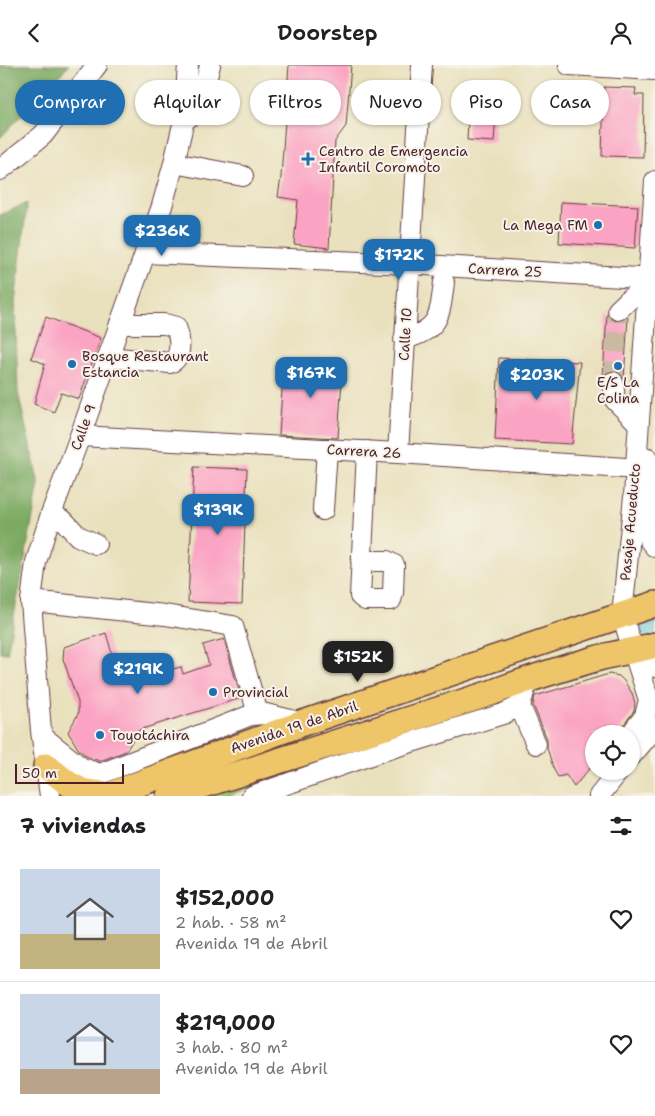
<!DOCTYPE html>
<html lang="es">
<meta charset="utf-8">
<style>
:root{--surface:#fff;--page:#f6f6f6;--text:#202124;--muted:#757577;--line:#e0e0e0;--accent:#1f6fb2}
body{margin:0;font-family:"Shantell Sans",sans-serif;background:var(--page);color:var(--text);height:100vh;display:flex;flex-direction:column;font-size:19px;white-space:nowrap}
*{box-sizing:border-box;margin:0}
p{font-size:16px;color:var(--muted)}
.icon{flex:none;width:28px;height:28px;fill:none;stroke:currentColor;stroke-width:2;stroke-linecap:round;stroke-linejoin:round}
.map{position:relative;height:731px;overflow:hidden}
.panel{display:flex;flex-direction:column;background:var(--surface);flex:1}
.panel>*{flex:none}
.banner{position:absolute;left:15px;top:15px;width:625px;height:45px;display:flex;gap:10px}
.tools{position:absolute;left:585px;top:660px;display:grid;gap:10px}
.tools a{display:grid;place-items:center;width:55px;height:55px;border-radius:50%;background:var(--surface);box-shadow:0 1px 4px #0004;font-size:25px}
.scale{position:absolute;left:15px;bottom:12px;width:109px;box-sizing:border-box;padding-left:5px;border:2px solid #4a1f2b;border-top:0;font-size:14px;line-height:18px;white-space:nowrap;color:#4a1f2b;-webkit-text-stroke:4px #f7f3e8;paint-order:stroke}
.price{position:absolute;translate:-50% -42px;padding:0 11px;border-radius:10px;background:var(--accent);color:#fff;font-size:16px;line-height:32px;filter:drop-shadow(0 1px 2px #0008)}
.price::after{content:'';position:absolute;left:50%;top:30px;width:15px;height:11px;margin-left:-8px;background:inherit;clip-path:polygon(0 0,100% 0,50% 100%)}
.price.selected{background:#222;color:#fff}
ul{padding:0;list-style:none}
li{display:flex;align-items:center;gap:15px;height:125px;padding:0 20px}
li+li{border-top:1px solid var(--line)}
li span{display:grid;place-items:center;flex:none;width:140px;height:100px;border-radius:0px;color:#555}
li>.icon{margin-inline-start:auto}
span .icon{width:60px;height:60px;fill:#fffc;stroke-width:1}
li b{font-size:21px}
h2{display:flex;justify-content:space-between;align-items:center;height:60px;padding:0 20px;font-size:21px}
.pill{padding:0 18px;border-radius:22px;background:var(--surface);box-shadow:0 1px 4px #0004;font-size:18px;line-height:45px}
.pill.selected{background:var(--accent);color:#fff}
header{display:flex;justify-content:space-between;align-items:center;height:65px;padding:0 20px;background:var(--surface);font-size:22px;font-weight:600}
.map>svg:first-child{display:block}
.green{fill:#9cc571;stroke:#73724e}
.forest{fill:#7daa63;stroke:#646447}
.water{fill:#54bbd2;stroke:#4f6d7e}
.building{fill:#fba3c3}
.lines{fill:none;stroke-linecap:round;stroke-linejoin:round}
.minor-tunnel{stroke:#c9baa0;stroke-width:20;stroke-dasharray:20 10;stroke-linecap:butt}
.minor-casing{stroke:#623c41;stroke-width:22}
.major-casing{stroke:#623c41;stroke-width:28}
.minor{stroke:#fff;stroke-width:20}
.major{stroke:#eec569;stroke-width:25}
.poi-dot{fill:#1f6fb2;stroke:#f7f3e8;stroke-width:2}
.labels{text-anchor:middle;stroke-width:4;stroke-linejoin:round;paint-order:stroke}
.poi-label{font-size:14px;fill:#4a1f2b;stroke:#f7f3e8;text-anchor:start}
.street-label{font-size:14px;fill:#4a1f2b;stroke:#f7f3e8}
</style>
<header><svg class="icon" aria-label="back" viewBox="0 0 24 24"><path d="M15 5l-7 7 7 7"/></svg>Doorstep<svg class="icon" aria-label="person" viewBox="0 0 24 24"><circle cx="12" cy="8" r="4"/><path d="M4 21q1-7 8-7t8 7"/></svg></header>
<div class="map">
<svg width="655" height="731" viewBox="0 0 655 731">
<rect width="100%" height="100%" fill="#f7f3e8"/>
<filter id="ink" filterUnits="userSpaceOnUse"><feTurbulence type="fractalNoise" baseFrequency=".02" numOctaves="2"/><feDisplacementMap in="SourceGraphic" scale="10" xChannelSelector="R" yChannelSelector="G"/><feConvolveMatrix kernelMatrix="1 2 1 2 8 2 1 2 1" color-interpolation-filters="sRGB"/></filter>
<filter id="wash" filterUnits="userSpaceOnUse"><feTurbulence type="fractalNoise" baseFrequency=".0096" numOctaves="4" result="noise"/><feDisplacementMap in="SourceGraphic" scale="20" xChannelSelector="R" yChannelSelector="G"/><feGaussianBlur stdDeviation="1.12" result="paint"/><feColorMatrix in="noise" values="0 0 0 0 0 0 0 0 0 0 0 0 0 0 0 0 0 1.4 0 .05"/><feComposite in="paint" operator="in"/></filter>
<g filter="url(#wash)">
<rect width="100%" height="100%" fill="#e9e1bd"/>
<path class="green" d="M448,655L225,731H202Z"/>
<g class="forest">
<path d="M0,0H69L0,73Z"/>
<path d="M27,138L15,237L18,328L39,419L7,588L0,587V150Z"/>
</g>
<path class="water" d="M649,555L655,557V574L639,571L637,567L641,558Z"/>
<g id="blocks">
<g class="building">
<path d="M289,0H351L346,61L335,76L329,183L294,179L298,135L278,132L281,112Z"/>
<path d="M470,18L498,19L494,77L467,75Z"/>
<path d="M604,22L636,23L635,30H644L643,92L602,91Z"/>
<path d="M561,137L638,141L635,183L559,178Z"/>
<path d="M607,249L610,253L615,256H621L628,252L624,314L618,306L612,305L606,307L603,311Z"/>
<path d="M46,252L101,273L79,334L61,328L54,347L34,339L45,299L31,293Z"/>
<path d="M499,293L580,297L572,379L495,375Z"/>
<path d="M284,295L343,299L338,373L279,370Z"/>
<path d="M194,402L247,404L242,539L188,537Z"/>
<path d="M106,568L120,616L181,602L183,609L209,600L203,580L224,574L241,633L139,665L126,686L100,696L88,692L79,685L68,667L78,649V637L63,594L64,582Z"/>
<path d="M609,609L619,611L624,616L632,628L635,638L634,646L622,662L619,669H594V698L574,722L566,710L558,712L554,705L547,683V674L533,640L535,631Z"/>
</g>
</g>
</g>
<g filter="url(#ink)">
<use href="#blocks" fill-opacity="0" stroke="#623c41" stroke-width="1"/>
<g class="lines">
<path class="minor-tunnel" d="M613,317L618,245"/>
<g class="minor-casing">
<g id="minor">
<path d="M569,0L655,5"/>
<path d="M184,55L194,49L200,41L210,0"/>
<path d="M174,98L243,111"/>
<path d="M0,105L43,70L97,0"/>
<path d="M145,188L409,199L655,214"/>
<path d="M618,245L635,229L647,227"/>
<path d="M404,274C440,265 440,250 444,217"/>
<path d="M108,292L170,298C183,292 180,273 176,262L165,259H120"/>
<path d="M613,317L615,335L638,358"/>
<path d="M80,371L398,388L655,405"/>
<path d="M398,388L422,0"/>
<path d="M648,393C647,411 649,430 655,447"/>
<path d="M636,437L650,476L655,482"/>
<path d="M323,445L327,384"/>
<path d="M51,449L64,456L78,471L96,479"/>
<path d="M361,496H387L394,500L393,528L391,535H365L360,531C362,483 365,434 367,386"/>
<path d="M31,536L165,550L233,561L258,649"/>
<path d="M632,586L655,602"/>
<path d="M520,641L536,679"/>
<path d="M631,669L645,651L649,635L622,550L634,431L655,116"/>
<path d="M42,671L82,703L100,709L251,650L266,649L303,658"/>
<path d="M631,691L655,663"/>
<path d="M50,731L41,666L31,536L36,497L51,449L80,371L162,141L174,98L184,55L188,0"/>
<path d="M252,731L379,687L503,649L520,641L528,614"/>
<path d="M599,731L619,706"/>
</g>
</g>
<g class="major-casing">
<g id="major">
<path d="M46,701L69,719L82,726L109,730"/>
<path d="M106,731L303,658L655,539"/>
<path d="M169,731L491,628C525,615 560,604 595,594C615,588 635,586 655,580"/>
</g>
</g>
<use href="#minor" class="minor"/>
<use href="#major" class="major"/>
</g>
</g>
<g class="poi-dot">
<path d="M305.5 86.5h5v5h5v5h-5v5h-5v-5h-5v-5h5z"/>
<circle cx="598" cy="160" r="5"/>
<circle cx="72" cy="299" r="5"/>
<circle cx="618" cy="301" r="5"/>
<circle cx="213" cy="627" r="5"/>
<circle cx="100" cy="670" r="5"/>
</g>
<g class="labels">
<g class="poi-label">
<text x="319" y="91">Centro de Emergencia<tspan x="319" dy="16">Infantil Coromoto</tspan></text>
<text x="588" y="165" text-anchor="end">La Mega FM</text>
<text x="82" y="296">Bosque Restaurant<tspan x="82" dy="16">Estancia</tspan></text>
<text x="618" y="322" text-anchor="middle">E/S La<tspan x="618" dy="16">Colina</tspan></text>
<text x="223" y="632">Provincial</text>
<text x="110" y="675">Toyotáchira</text>
</g>
<g class="street-label">
<text transform="translate(505 205) rotate(3)" y="5">Carrera 25</text>
<text transform="translate(405 269) rotate(-87)" y="5">Calle 10</text>
<text transform="translate(83 362) rotate(-70)" y="5">Calle 9</text>
<text transform="translate(364 386) rotate(3)" y="5">Carrera 26</text>
<text transform="translate(630 457) rotate(-85)" y="5">Pasaje Acueducto</text>
<text transform="translate(294 662) rotate(-19)" y="5">Avenida 19 de Abril</text>
</g>
</g>
</svg>
<div class="tools">
<a><svg class="icon" aria-label="locate" viewBox="0 0 24 24"><circle cx="12" cy="12" r="6"/><path d="M12 2v4M12 18v4M2 12h4M18 12h4"/></svg></a>
</div>
<div class="scale">50 m</div>
<b class="price" style="left:162px;top:192px">$236K</b>
<b class="price" style="left:399px;top:216px">$172K</b>
<b class="price" style="left:311px;top:334px">$167K</b>
<b class="price" style="left:537px;top:336px">$203K</b>
<b class="price" style="left:218px;top:471px">$139K</b>
<b class="price selected" style="left:358px;top:618px">$152K</b>
<b class="price" style="left:138px;top:630px">$219K</b>
<div class="banner">
<a class="pill selected">Comprar</a>
<a class="pill">Alquilar</a>
<a class="pill">Filtros</a>
<a class="pill">Nuevo</a>
<a class="pill">Piso</a>
<a class="pill">Casa</a>
</div>
</div>
<section class="panel">
<h2>7 viviendas<svg class="icon" aria-label="filters" viewBox="0 0 24 24"><path d="M4 7h16M4 17h16"/><circle cx="9" cy="7" r="2"/><circle cx="15" cy="17" r="2"/></svg></h2>
<ul>
<li><span style="background:linear-gradient(#c9d6e8 65%,#c2b280 0)"><svg class="icon" aria-label="home" viewBox="0 0 24 24"><path d="M3 11l9-7 9 7M6 9v11h12V9"/></svg></span><div><b>$152,000</b><p>2 hab. · 58 m²</p><p>Avenida 19 de Abril</p></div><svg class="icon" aria-label="heart" viewBox="0 0 24 24"><path d="M12 20l-8-8c-3-5 5-10 8-4 3-6 11-1 8 4z"/></svg></li>
<li><span style="background:linear-gradient(#c9d6e8 75%,#b9a48a 0)"><svg class="icon" aria-label="home" viewBox="0 0 24 24"><path d="M3 11l9-7 9 7M6 9v11h12V9"/></svg></span><div><b>$219,000</b><p>3 hab. · 80 m²</p><p>Avenida 19 de Abril</p></div><svg class="icon" aria-label="heart" viewBox="0 0 24 24"><path d="M12 20l-8-8c-3-5 5-10 8-4 3-6 11-1 8 4z"/></svg></li>
</ul>
</section>
